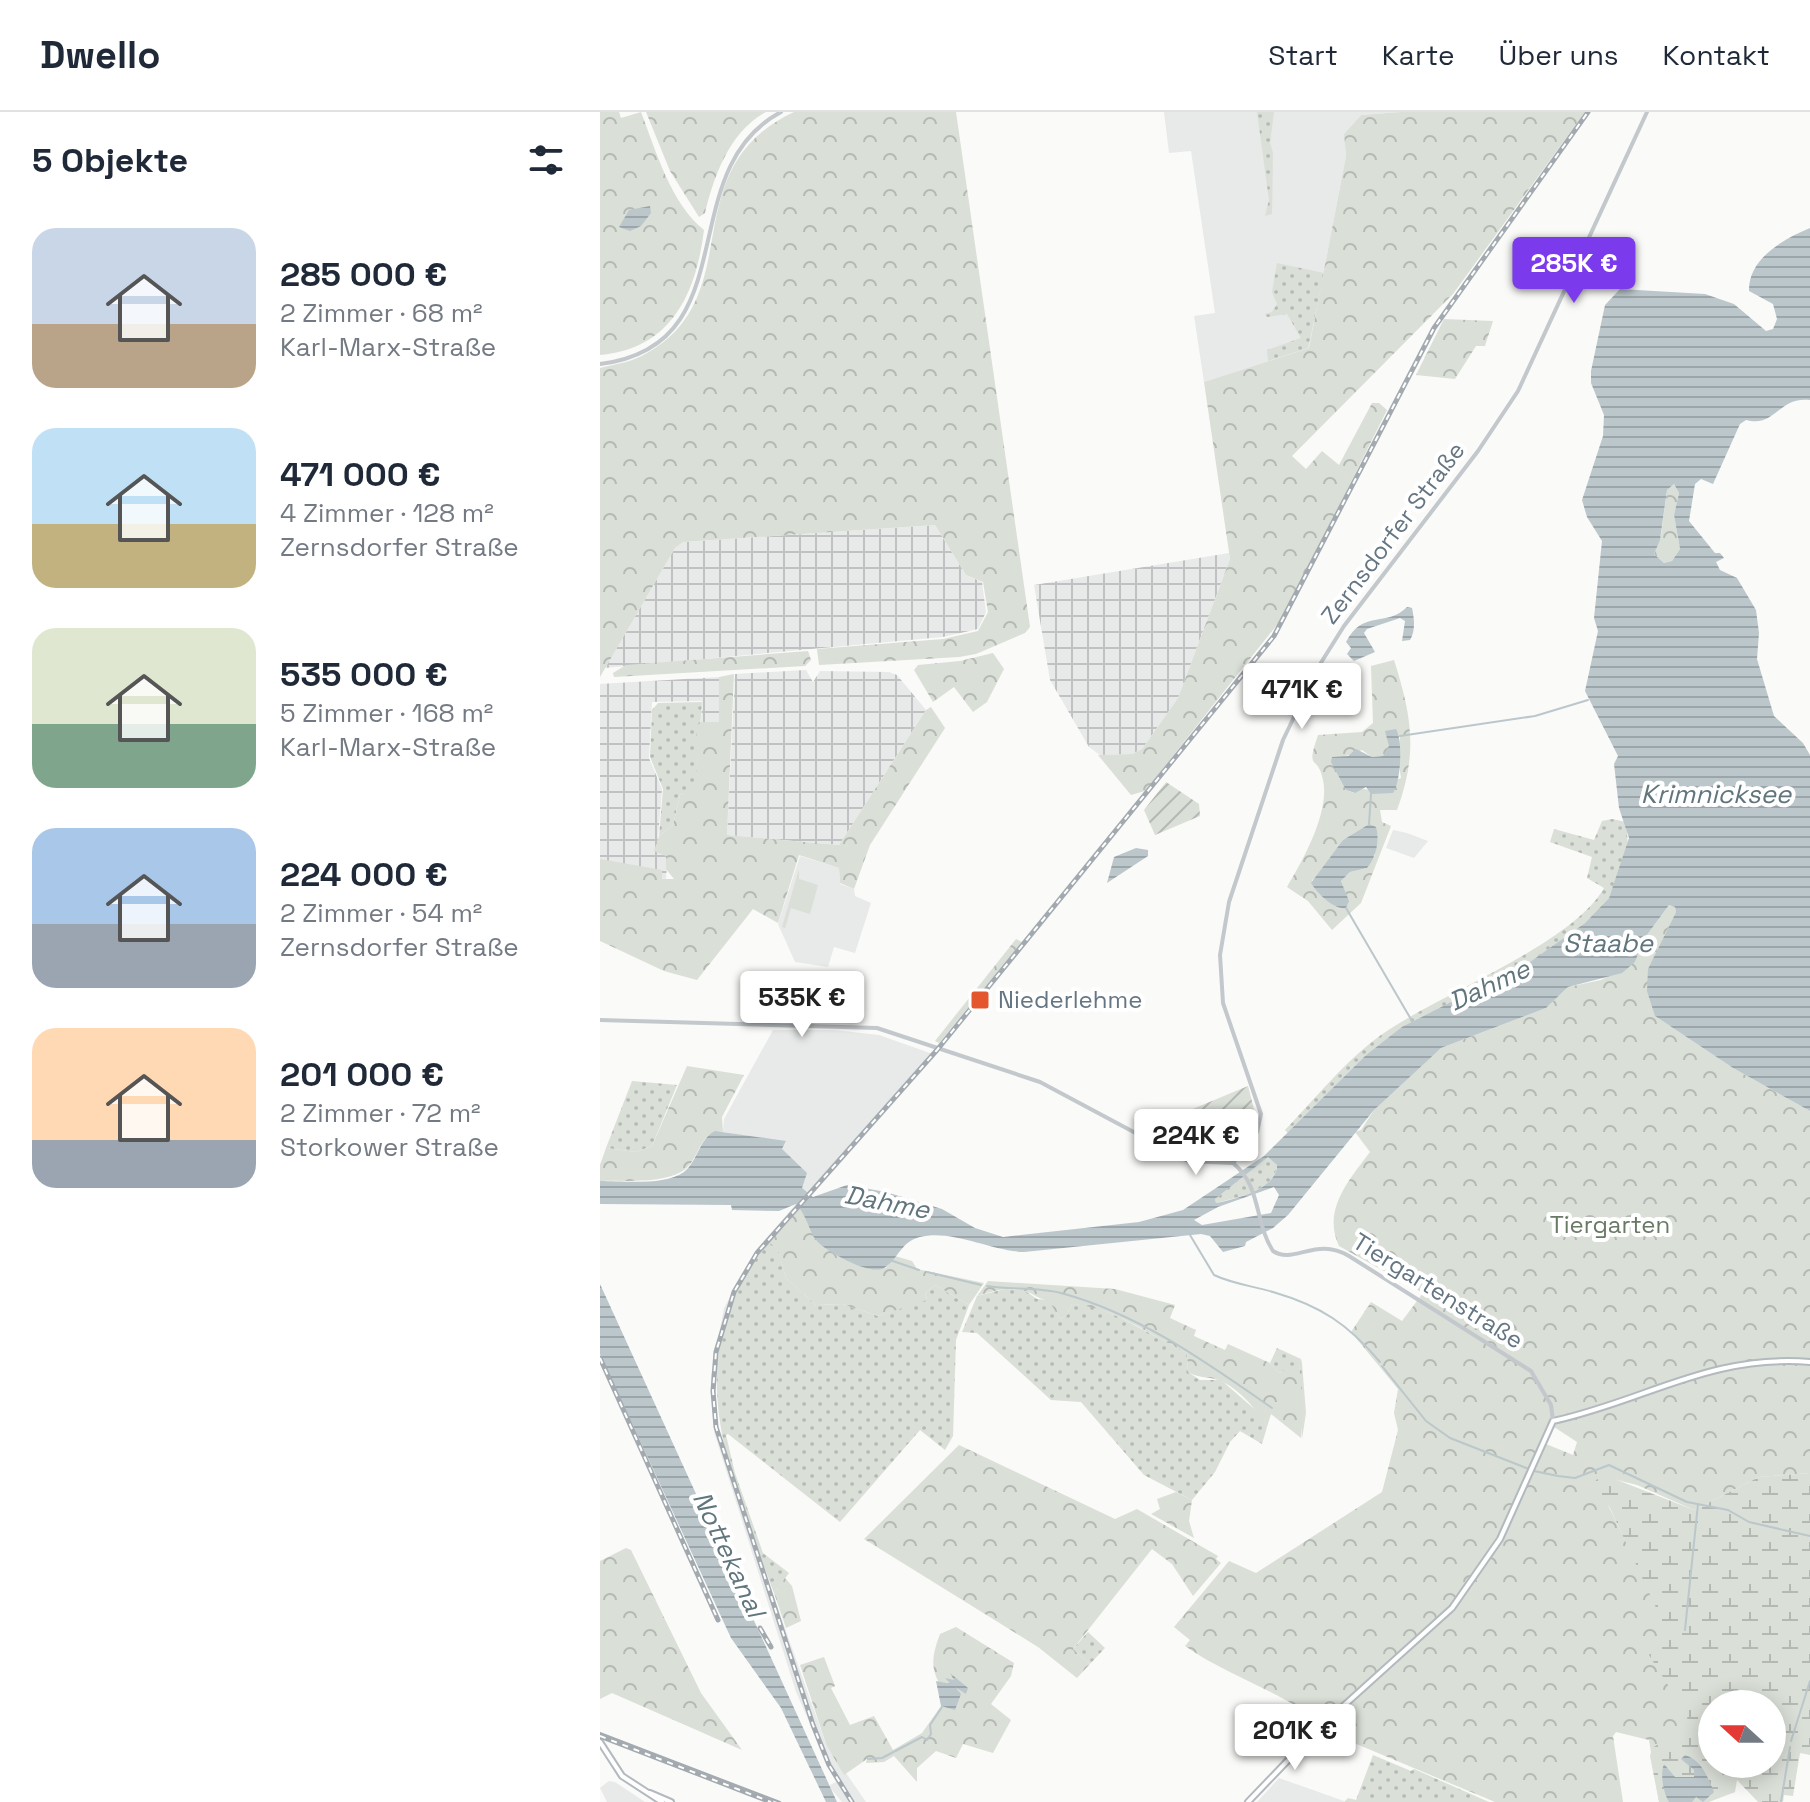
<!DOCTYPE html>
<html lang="de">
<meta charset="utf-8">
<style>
:root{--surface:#fff;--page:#f6f6f7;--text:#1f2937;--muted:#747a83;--line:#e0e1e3;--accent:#7c3aed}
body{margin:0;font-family:"Space Grotesk",sans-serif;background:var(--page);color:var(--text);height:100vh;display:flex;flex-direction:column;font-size:30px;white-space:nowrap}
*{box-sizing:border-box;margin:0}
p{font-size:26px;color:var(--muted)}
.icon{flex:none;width:44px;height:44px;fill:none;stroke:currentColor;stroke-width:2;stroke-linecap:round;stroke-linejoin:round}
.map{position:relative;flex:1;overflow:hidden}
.drawer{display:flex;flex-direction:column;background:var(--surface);width:600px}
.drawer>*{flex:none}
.needle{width:52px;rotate:291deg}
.buttons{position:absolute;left:1098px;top:1578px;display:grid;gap:16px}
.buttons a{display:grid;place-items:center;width:88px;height:88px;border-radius:50%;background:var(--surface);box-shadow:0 4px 20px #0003;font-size:40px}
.price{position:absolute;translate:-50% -68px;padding:0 18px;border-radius:8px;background:#fff;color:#222;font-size:26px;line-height:52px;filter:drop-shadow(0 2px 4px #0008)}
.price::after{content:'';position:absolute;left:50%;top:48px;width:24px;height:18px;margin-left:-12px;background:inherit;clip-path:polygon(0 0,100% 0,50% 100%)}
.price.on{background:var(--accent);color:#fff}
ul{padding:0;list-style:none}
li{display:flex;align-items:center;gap:24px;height:200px;padding:0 32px}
li span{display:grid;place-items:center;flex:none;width:224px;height:160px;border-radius:24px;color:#555}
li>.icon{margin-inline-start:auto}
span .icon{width:96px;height:96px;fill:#fffc;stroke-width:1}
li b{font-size:34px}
h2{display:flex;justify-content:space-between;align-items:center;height:96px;padding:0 32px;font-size:34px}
header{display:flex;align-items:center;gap:48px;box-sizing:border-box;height:112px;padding:0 40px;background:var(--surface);border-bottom:2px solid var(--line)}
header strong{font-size:38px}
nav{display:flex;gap:44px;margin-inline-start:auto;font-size:28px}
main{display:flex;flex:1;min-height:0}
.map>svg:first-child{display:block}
.built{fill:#e8e9e9}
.industrial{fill:url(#industrial-grid)}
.grass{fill:url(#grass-dots)}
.forest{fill:url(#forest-crowns);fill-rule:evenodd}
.wetland{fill:url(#wetland-marsh);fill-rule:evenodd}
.garden{fill:url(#garden-furrows)}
.pitch{fill:#dadfd7}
.water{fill:url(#water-rules);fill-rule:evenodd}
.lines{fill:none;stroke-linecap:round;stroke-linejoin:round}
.stream{stroke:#bbc7cb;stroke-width:2}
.secondary-casing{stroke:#b3babf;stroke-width:8}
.tertiary{stroke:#c3c8cc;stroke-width:4}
.secondary{stroke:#fff;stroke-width:4}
.tram{stroke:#a2aab0;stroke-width:2}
.rail-casing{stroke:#a2aab0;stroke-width:5}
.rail{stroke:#fff;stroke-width:2;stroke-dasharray:6;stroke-linecap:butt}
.poi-dot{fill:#e4572e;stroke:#fff;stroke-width:3}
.labels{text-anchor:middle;stroke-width:8;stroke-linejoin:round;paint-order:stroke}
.street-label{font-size:24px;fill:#657683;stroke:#fff}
.poi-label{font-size:24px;fill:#657683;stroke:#fff;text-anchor:start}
.park-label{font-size:24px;fill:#687a64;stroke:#fff}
.water-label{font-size:26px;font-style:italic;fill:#60757c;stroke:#fff}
</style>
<header>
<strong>Dwello</strong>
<nav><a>Start</a><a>Karte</a><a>Über uns</a><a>Kontakt</a></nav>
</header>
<main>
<section class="drawer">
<h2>5 Objekte<svg class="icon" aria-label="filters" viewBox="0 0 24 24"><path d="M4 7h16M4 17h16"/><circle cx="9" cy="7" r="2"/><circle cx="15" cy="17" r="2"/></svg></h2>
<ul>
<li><span style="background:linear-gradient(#c9d6e8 60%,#b9a48a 0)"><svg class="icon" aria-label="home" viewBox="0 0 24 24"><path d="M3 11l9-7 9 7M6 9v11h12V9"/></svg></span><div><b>285 000 €</b><p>2 Zimmer · 68 m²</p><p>Karl-Marx-Straße</p></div></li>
<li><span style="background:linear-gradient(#bfe0f5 60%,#c2b280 0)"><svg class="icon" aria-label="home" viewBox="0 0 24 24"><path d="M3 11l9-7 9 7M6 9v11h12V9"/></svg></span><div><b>471 000 €</b><p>4 Zimmer · 128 m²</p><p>Zernsdorfer Straße</p></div></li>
<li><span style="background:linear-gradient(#dfe7d0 60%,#7fa58c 0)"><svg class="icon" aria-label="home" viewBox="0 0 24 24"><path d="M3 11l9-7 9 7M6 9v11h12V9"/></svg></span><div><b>535 000 €</b><p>5 Zimmer · 168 m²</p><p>Karl-Marx-Straße</p></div></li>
<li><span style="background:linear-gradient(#a9c7e8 60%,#9aa5b1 0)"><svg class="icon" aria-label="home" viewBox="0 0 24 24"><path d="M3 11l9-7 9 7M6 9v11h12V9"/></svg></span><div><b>224 000 €</b><p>2 Zimmer · 54 m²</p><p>Zernsdorfer Straße</p></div></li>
<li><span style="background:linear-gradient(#ffd9b3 70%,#9aa5b1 0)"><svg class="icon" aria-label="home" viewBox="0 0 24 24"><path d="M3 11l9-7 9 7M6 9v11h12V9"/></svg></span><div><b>201 000 €</b><p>2 Zimmer · 72 m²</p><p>Storkower Straße</p></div></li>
</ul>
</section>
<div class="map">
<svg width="1210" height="1690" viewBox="0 0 1210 1690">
<defs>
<pattern id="industrial-grid" width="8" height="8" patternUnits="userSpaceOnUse" patternTransform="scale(2)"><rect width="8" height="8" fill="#e8e9e9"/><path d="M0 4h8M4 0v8" fill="none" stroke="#c0c1c2"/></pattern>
<pattern id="grass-dots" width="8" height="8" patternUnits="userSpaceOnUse" patternTransform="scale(2)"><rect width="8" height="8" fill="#dadfd7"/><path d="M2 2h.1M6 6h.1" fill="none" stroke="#b4b9b4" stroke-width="1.8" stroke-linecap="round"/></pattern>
<pattern id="forest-crowns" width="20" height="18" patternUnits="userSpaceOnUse" patternTransform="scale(2)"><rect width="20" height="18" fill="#dadfd7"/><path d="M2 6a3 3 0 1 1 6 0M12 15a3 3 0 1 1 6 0" fill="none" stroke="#b4b9b4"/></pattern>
<pattern id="wetland-marsh" width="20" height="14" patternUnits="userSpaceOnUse" patternTransform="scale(2)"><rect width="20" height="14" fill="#dadfd7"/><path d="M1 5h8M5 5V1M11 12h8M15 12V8" fill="none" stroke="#b4b9b4"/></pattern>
<pattern id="garden-furrows" width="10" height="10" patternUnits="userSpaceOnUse" patternTransform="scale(2)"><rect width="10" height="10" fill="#dadfd7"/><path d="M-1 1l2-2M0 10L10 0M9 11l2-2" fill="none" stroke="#b4b9b4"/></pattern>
<pattern id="water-rules" width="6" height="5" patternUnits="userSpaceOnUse" patternTransform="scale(2)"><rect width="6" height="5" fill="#bbc7cb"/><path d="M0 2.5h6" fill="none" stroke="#9ca6aa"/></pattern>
</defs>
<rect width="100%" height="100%" fill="#fafaf8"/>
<g class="built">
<path d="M564,0H801L761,3L744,22L746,44L709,236L604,270L594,204L615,201L591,39L569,41Z"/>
<path d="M793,718L807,721L828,729L814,746L786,736Z"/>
<path d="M200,744L239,756L240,772L254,777L255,784L271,791L255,841L234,835L228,855L195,850L178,812Z"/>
<path d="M173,918H235L279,923L330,941L336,940L159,1142L130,1195L116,1253V1305L129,1358L226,1632L266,1690H242L231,1677L230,1673L236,1670L196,1580L114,1320L111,1264L124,1196L156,1138L196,1092L182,1037L186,1030L123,1020L124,1007Z"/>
<path d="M679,1666L744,1689V1690H657Z"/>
<path d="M9,1669L15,1670L45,1690H7L0,1676Z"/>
</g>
<g class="industrial">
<path d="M335,413L366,463L382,470L386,500L378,517L343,525L5,556L75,436L83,430Z"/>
<path d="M629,441L630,447L578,586L542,637L532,642L500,643L489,635L450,568L434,473Z"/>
<path d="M206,558L213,570L220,559L289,560L297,563L326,598L239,733L127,723L135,562Z"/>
<path d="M119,565V610H101L102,589L52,590L49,646L62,677L57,739L68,741L66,767L0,761V572Z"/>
</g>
<g class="grass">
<path d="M657,0H674L670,31L673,41L672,102L665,104L669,88Z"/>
<path d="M677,151L724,161L708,236L668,249L667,238L701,226L687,202L667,205L665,202L672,200L677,192L672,180Z"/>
<path d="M102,590L96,670L89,679L80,683L73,713L59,724L63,677L50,645L52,598L58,591Z"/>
<path d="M1012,707L1026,710L1028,733L1009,786L985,811L931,850L765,944L688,1021L685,1018C716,986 745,949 781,923C837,883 973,832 1004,776L987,766L992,745L950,730L954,717L994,728L1002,709Z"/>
<path d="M32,969L77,973L52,1034L36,1040L6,1036Z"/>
<path d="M668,1044L677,1053C676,1078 636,1086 616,1091L615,1087Z"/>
<path d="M169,1130L178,1137L186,1166L216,1193L242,1192L278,1204L327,1187L325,1181L335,1173L369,1193L356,1228L353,1324L345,1338L320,1318L240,1410L128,1322L126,1323L135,1361L163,1441L189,1461L174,1481C129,1360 74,1244 169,1130Z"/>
<path d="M405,1177L424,1178L437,1187L449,1188L460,1207L467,1203L472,1192L490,1193L519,1205L587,1241L588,1260L600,1268H621L659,1301L667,1315L662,1332L640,1319L630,1330L615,1360L592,1388L544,1363L481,1290L451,1288L377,1221L362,1220L377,1184Z"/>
<path d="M677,1236L701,1247L702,1251L706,1301L702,1327L699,1252L679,1261L670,1251Z"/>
<path d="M488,1520L505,1536L490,1552L473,1537Z"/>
<path d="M773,1643L811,1659L814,1657L889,1690H744L748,1686L756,1688Z"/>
</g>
<g class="forest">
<path d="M0,0H19L21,6L41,0C56,39 71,92 104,118C96,182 71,237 0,243Z"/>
<path d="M46,0H166C130,19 114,64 105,101L99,105L70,59Z"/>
<path d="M194,0H356L430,515L425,521L376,542L359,545L219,553L217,537L343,527L378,519L388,500L383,470L366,463L335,413L83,430L75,436L0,565V256C16,252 33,250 47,241C151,182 71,58 194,0Z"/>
<path d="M801,0H985L853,182L692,344L706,357L722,339L739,353L772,291H779L787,298L684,504L545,679L531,683L498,643L532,642L542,637L578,586L630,447L604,270L709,236L746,44L744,22L761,3Z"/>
<path d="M844,207L893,209L885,234H876L855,267L816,263Z"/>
<path d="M1074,372L1079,381L1074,403L1080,437L1072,449L1064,451L1054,442L1061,423L1067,378Z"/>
<path d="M208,539L211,548L205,554L14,565L13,561L26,553Z"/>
<path d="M393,541L404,557L387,590L373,600L354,575L333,590L314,558L318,553L360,549Z"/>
<path d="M794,548C812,605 818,641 797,698H780L782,710L791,714L761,791L732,818L708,789L687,775C703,748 730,700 723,668C718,641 705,661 718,623L762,620L773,611L771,554ZM800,624L798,647L801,666L769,678L759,676L754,681L746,678L739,661L743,645L762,638L772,645L783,644ZM769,712L775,743L767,756L750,760L741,769L747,785C731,786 719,786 712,768L719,765L743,728Z"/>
<path d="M134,562L127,723L239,733L326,598L331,595L345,616L270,733L254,777L240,771L239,756L199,743L178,811L153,797L97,868L64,859L0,829V747L62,758V767H74L66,757V744L54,739L59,724L73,713L80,683C106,673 94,637 97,614L101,610H119V565Z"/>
<path d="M1069,793L1075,795L1076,800L1059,835L1055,904L1133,956L1210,999V1361L1159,1365L1094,1398L1037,1373L1001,1364L1008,1393L1064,1508L1112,1652L1135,1680L1109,1690H1059L1049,1628L1016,1620L1013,1624L1023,1690H895L723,1618L726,1615C684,1580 629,1565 585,1534L590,1528L574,1515L629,1449L656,1461L782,1380L798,1318L794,1301L798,1277L751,1220L771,1190L802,1209L823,1181L739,1134C722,1098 749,1068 770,1040L755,1020L761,1018L774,998L810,962L841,936L946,896L968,875L1001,868L1035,850L1044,827ZM954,1315L977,1330L973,1343L946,1332Z"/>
<path d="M416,827L422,830L339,931L335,929Z"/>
<path d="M87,954L144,963L122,1005L123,1020C98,1017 100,1051 81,1060C58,1072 25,1068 0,1069V1053L6,1036L36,1040L52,1034Z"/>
<path d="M200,1095L218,1129L238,1144L286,1156L295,1144L312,1149L317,1157L384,1171L369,1193L335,1173L325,1181L327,1188L278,1204L242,1192L216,1193L186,1166L178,1138L169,1130Z"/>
<path d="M388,1169L515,1177L575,1193L570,1206L596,1218L594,1224L625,1238L628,1232L670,1251L679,1261L699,1251L703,1299L701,1326L671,1302L667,1315C657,1298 641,1279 623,1270C612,1264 600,1267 588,1260L587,1241C550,1223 513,1195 472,1192L467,1203L460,1207L449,1189C439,1187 434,1182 425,1179C410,1174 392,1179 377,1184Z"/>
<path d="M359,1333L515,1407L537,1397L618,1444L616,1447L621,1451L593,1484L572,1452L552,1437L473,1537L490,1552L477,1566L438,1535L264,1427Z"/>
<path d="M576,1380L592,1388L589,1409L594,1426L551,1402L560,1397L557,1387Z"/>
<path d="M26,1436L31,1438L101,1581L142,1638L12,1581L0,1587V1449Z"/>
<path d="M185,1466L192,1474L201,1509L186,1516L174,1481Z"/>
<path d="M356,1515L414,1551L411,1564L391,1592L411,1608L393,1641L363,1632L356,1646L336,1639L317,1656V1670L294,1644L284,1650L266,1651L267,1647L244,1663L226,1632L200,1553L224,1545L235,1574L231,1576L250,1613L274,1604L293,1638L322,1621L341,1594L352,1595C336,1563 326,1559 340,1522Z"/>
</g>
<path class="wetland" d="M1210,1361V1643L1200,1641L1193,1684L1184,1683L1183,1690H1158L1137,1668L1135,1680L1103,1690L1113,1681L1104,1658L1095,1648H1081L1094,1658V1665L1080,1667L1067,1656L1064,1667L1069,1690H1059L1050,1644L1052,1636L1088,1615L1087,1603L1049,1543L1054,1533L1066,1530L1064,1513L1010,1396L993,1371L1001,1364H1007L1094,1398L1159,1365ZM1112,1592H1172V1652H1112Z"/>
<g class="garden">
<path d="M566,670L599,692L600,704L555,723L544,698Z"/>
<path d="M648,974L656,1005C651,1037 619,1054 589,1045L590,1034L583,1033V1001Z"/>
</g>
<path class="pitch" d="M199,757V767L218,773L210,802L191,796L185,816L182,815Z"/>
<g class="water">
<path d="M50,94L51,101L41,114L30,119L19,115L29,98Z"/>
<path d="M1210,116V288C1178,284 1176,316 1146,308L1140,312L1113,372L1101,367L1095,372L1089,409L1115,441H1120L1124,446L1116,450L1120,458L1137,466L1156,498L1159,521L1157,547L1174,604L1203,631L1210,643V999L1133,956L1055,904L1047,879L1048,857L1076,800L1075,795L1069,793L1044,827L1035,850L1022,861L968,875L946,896L841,936L774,998L688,1103L673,1116L646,1130L645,1134L623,1140L610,1124L601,1122L424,1140C391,1139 352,1117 320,1125C301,1129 298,1148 284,1156C270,1164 227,1140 217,1129C208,1118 207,1103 196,1092L179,1099L132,1098L131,1093L0,1092V1069C23,1069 64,1074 84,1060C98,1049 99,1027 115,1019L186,1029L182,1037L207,1061L202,1076L213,1085L247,1073L286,1080L342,1097L375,1116L403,1125L539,1110L583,1098L664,1044L765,944L802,915L930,850L985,811L1009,786L1029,726L1019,696L1014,652L1018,644L985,579L998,519L994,506L1002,429L987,405L982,388L1003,324L1004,303L991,271V259L1005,193L1020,177L1105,182L1134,192L1166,219L1173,217L1177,207L1173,192L1149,179C1148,147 1183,127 1210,116ZM1074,372L1079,381L1074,403L1080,437L1072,449L1064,451L1054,442L1060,428L1067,378ZM668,1045L677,1053C677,1077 635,1087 616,1091L615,1087ZM674,1075L679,1083L671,1101L602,1113L594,1108L618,1095Z"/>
<path d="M807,495L812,496C814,506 816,518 810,528L802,529L805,509L800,506L767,517L764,521L775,540L754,549L747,542L751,536L746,530C763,497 786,516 807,495Z"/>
<path d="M796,617C803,628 801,670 793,681L771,682L766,675L755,681L746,678L731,650L732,645L748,644L756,637L772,645L783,644L789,634L785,619Z"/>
<path d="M769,712L776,715C780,728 776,746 767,756L750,760L741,769L749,789L746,796C734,798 717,781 711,771L743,728Z"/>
<path d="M536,736L548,738V744L507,771L514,745Z"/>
<path d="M0,1172L237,1690H226L181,1596L131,1526L0,1242Z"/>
<path d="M350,1561L368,1576L366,1582L355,1575L361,1582L355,1598L341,1594L336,1569L351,1572L345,1566L354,1568Z"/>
<path d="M1085,1643C1102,1648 1108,1666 1114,1680L1103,1690L1096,1685L1092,1690H1069C1063,1680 1060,1662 1064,1652L1075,1665H1094V1658L1081,1647Z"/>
</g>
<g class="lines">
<g class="stream">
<path d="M800,624L935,604L988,588"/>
<path d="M769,712L771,682"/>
<path d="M746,796L812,909"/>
<path d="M590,1123L614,1163C633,1172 653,1174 673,1180C721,1194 748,1212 780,1250"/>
<path d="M290,1148L319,1158"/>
<path d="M327,1160L381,1173"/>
<path d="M387,1174C411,1178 437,1175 461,1181C539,1202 606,1250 672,1296"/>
<path d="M782,1254L826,1309L850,1326L934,1359L958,1364L975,1366L1009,1353L1087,1390L1128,1398L1149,1410L1210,1424"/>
<path d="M1085,1518L1098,1392"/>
<path d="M1191,1629L1210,1569"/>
<path d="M268,1647L282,1646L322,1625L327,1628L331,1622L330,1613L342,1595"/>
<path d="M1181,1690L1190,1635"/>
</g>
<g class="secondary-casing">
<g id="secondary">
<path d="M0,1630L22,1664L62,1690"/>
<path d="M50,1681L71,1690"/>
<path d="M648,1690L719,1616L852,1496L900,1427L953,1309C1045,1289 1110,1242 1210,1250"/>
</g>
</g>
<g class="tertiary">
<path d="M0,252C150,233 70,59 181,0"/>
<path d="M0,908L277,916L440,970L588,1049L633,1051"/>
<path d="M633,1051L657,1020L661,1002L623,891L620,843L629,790L683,628L717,557L744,514L878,339L918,279L1047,0"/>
<path d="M633,1051C662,1075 654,1110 673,1139C694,1153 716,1124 749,1144L931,1259L951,1293L953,1309"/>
</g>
<use href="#secondary" class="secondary"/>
<path class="tram" d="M0,1621L180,1690"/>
<g class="rail-casing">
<g id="rail">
<path d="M0,1246L118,1508"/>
<path d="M160,1516L171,1535"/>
<path d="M0,1624L171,1690"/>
<path d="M252,1690L229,1653L213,1613L116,1315L113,1279L116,1240L134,1180L157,1141L337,938L674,524L834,216L988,0"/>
</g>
</g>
<use href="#rail" class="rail"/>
</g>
<rect class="poi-dot" x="370" y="878" width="20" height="20" rx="4"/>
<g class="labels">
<g class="street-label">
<text transform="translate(793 421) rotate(-53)" y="8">Zernsdorfer Straße</text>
<text transform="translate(838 1179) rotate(32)" y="8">Tiergartenstraße</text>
</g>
<g class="poi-label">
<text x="398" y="896">Niederlehme</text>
</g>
<g class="park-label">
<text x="1010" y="1121">Tiergarten</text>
</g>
<g class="water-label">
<text x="1116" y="691">Krimnicksee</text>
<text x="1008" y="840">Staabe</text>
<text transform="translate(889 873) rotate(-25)" y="9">Dahme</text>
<text transform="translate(287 1090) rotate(11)" y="9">Dahme</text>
<text transform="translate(129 1442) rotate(65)" y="9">Nottekanal</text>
</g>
</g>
</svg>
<div class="buttons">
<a><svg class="needle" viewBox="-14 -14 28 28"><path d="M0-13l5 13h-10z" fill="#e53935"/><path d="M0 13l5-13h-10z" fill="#747a83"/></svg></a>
</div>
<b class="price on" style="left:974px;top:193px">285K €</b>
<b class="price" style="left:702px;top:619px">471K €</b>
<b class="price" style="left:202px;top:927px">535K €</b>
<b class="price" style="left:596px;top:1065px">224K €</b>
<b class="price" style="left:695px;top:1660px">201K €</b>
</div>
</main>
